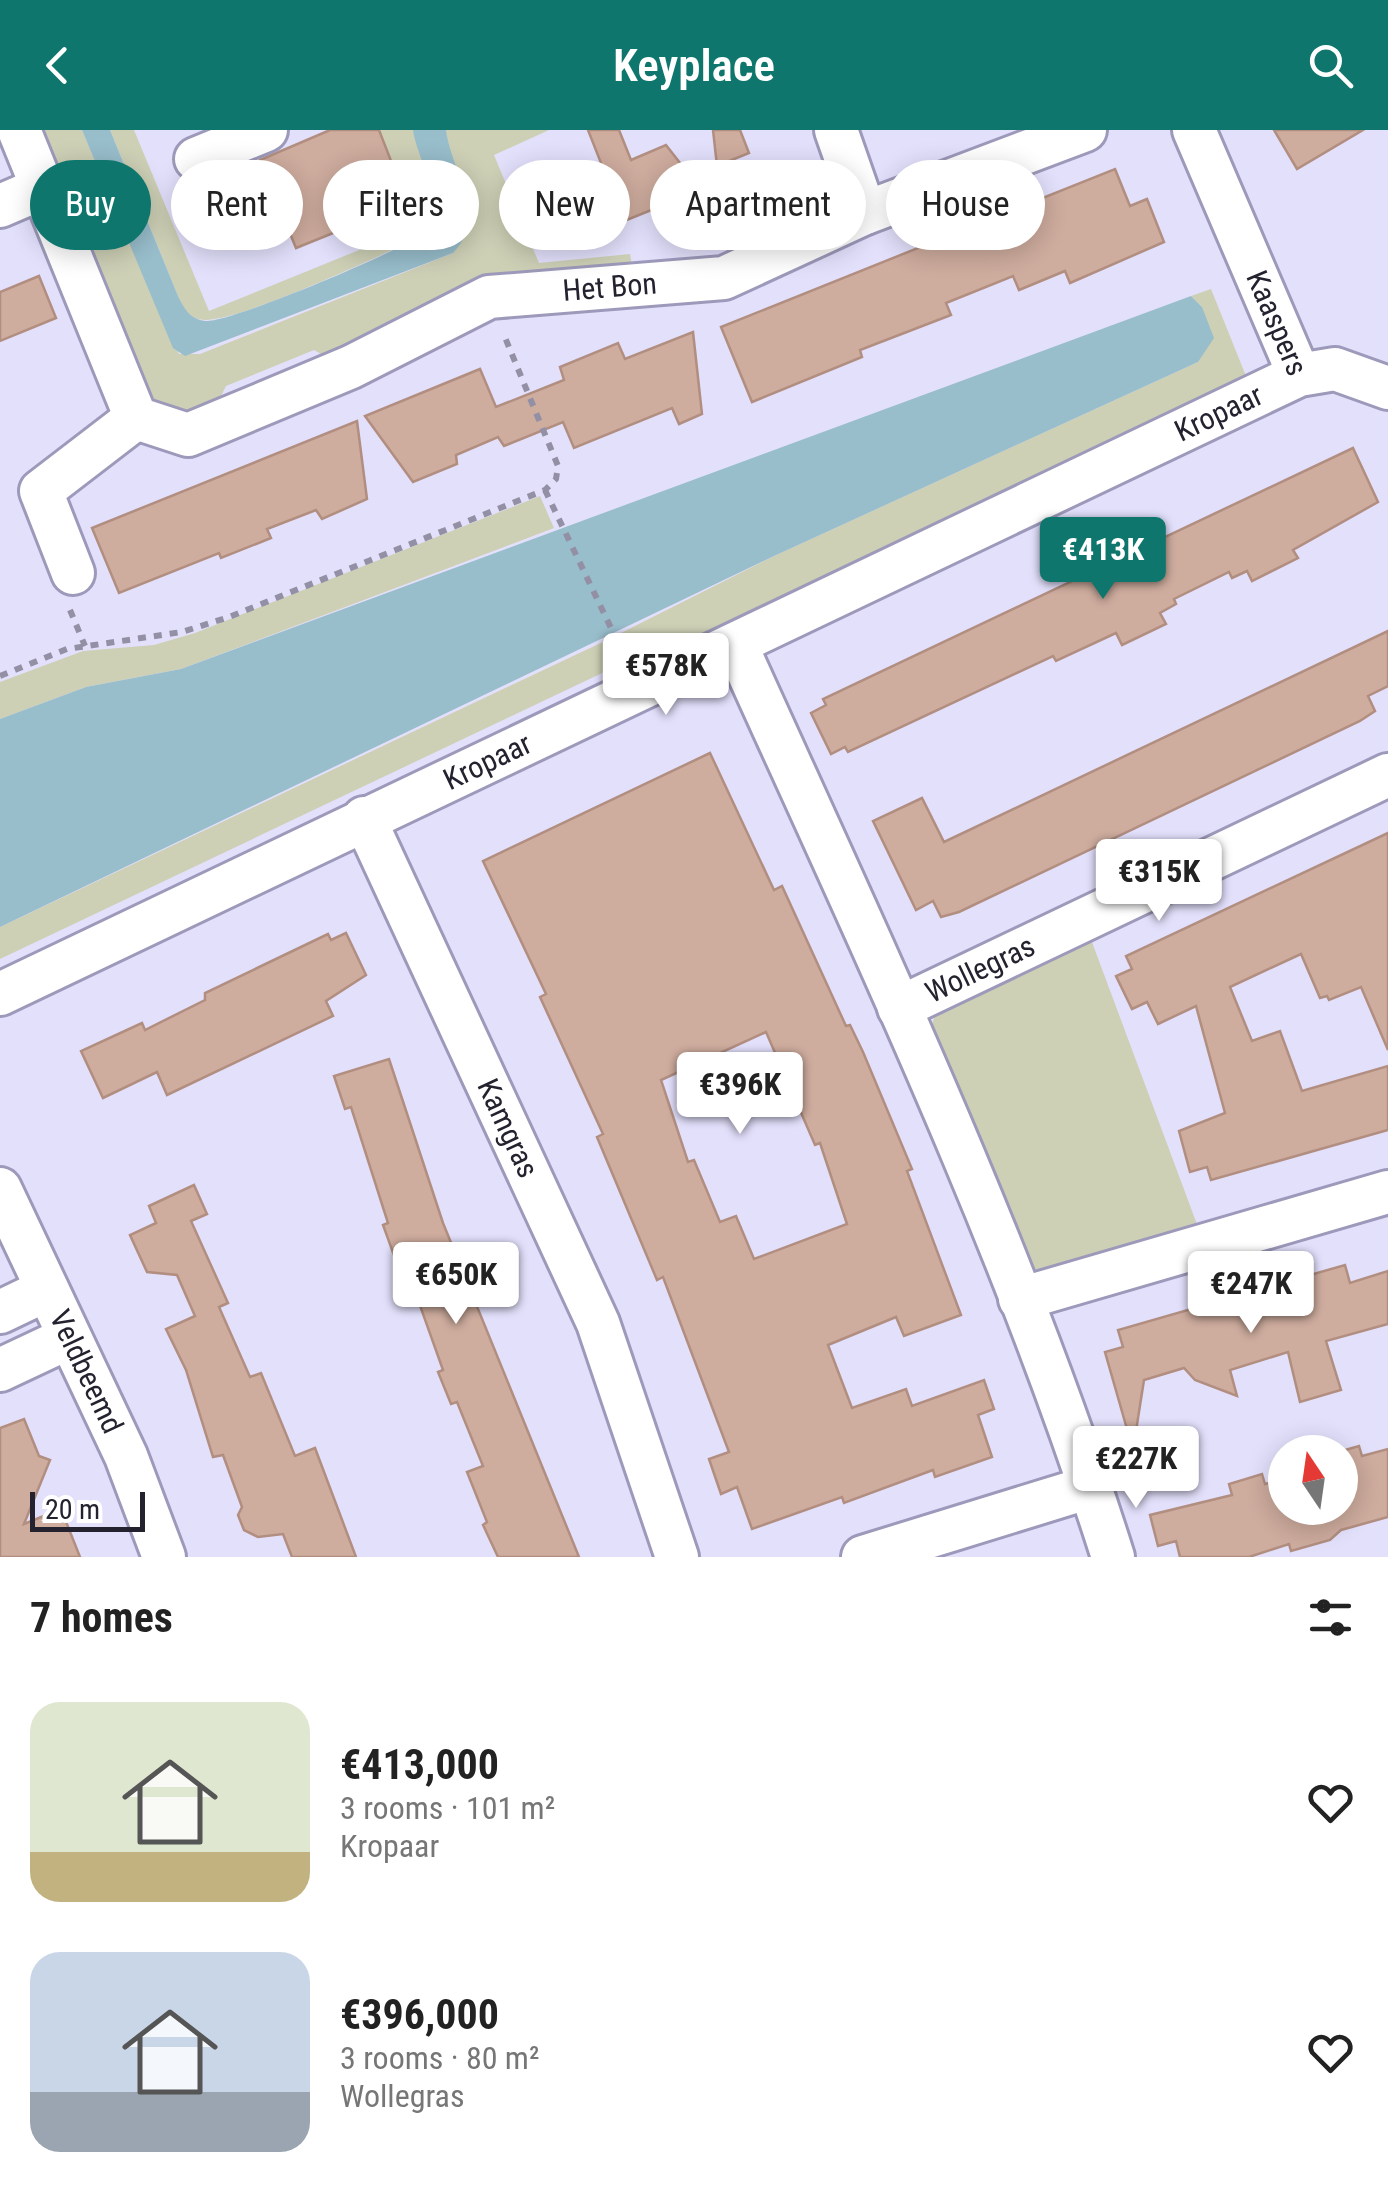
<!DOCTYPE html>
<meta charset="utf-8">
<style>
:root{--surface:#fff;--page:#f2f2f2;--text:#222;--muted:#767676;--accent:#0f766e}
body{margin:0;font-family:"Roboto Condensed",sans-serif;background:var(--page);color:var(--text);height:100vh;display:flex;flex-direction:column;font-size:38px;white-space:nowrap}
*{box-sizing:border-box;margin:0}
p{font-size:32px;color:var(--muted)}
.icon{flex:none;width:55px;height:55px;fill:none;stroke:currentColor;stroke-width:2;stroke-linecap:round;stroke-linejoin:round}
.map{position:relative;height:1427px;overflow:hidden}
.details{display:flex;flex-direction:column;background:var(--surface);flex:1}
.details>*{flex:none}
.banner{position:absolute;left:30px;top:30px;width:1330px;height:90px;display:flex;gap:20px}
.needle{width:65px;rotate:347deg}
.fabs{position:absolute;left:1268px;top:1305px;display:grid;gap:20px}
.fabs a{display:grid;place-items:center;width:90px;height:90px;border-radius:50%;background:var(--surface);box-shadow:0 5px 25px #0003;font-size:50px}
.scale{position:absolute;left:30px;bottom:25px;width:115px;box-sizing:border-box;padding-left:10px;border:5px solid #24222f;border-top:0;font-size:28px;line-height:35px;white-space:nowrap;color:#24222f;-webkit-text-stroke:8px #fff;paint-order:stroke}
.price{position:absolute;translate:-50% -85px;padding:0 22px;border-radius:10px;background:#fff;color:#222;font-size:32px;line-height:65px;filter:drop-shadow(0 2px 5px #0008)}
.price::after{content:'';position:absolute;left:50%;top:60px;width:30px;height:22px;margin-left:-15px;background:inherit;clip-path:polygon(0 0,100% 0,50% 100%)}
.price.on{background:var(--accent);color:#fff}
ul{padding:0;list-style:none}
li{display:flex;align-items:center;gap:30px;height:250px;padding:0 30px}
li span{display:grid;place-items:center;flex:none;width:280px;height:200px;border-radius:30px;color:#555}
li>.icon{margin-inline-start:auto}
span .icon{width:120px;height:120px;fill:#fffc;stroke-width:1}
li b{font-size:42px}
h2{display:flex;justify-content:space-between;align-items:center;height:120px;padding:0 30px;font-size:42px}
.tag{padding:0 35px;border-radius:45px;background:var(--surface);box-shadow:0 5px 25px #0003;font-size:35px;line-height:90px}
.tag.on{background:var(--accent);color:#fff}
header{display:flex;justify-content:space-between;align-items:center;height:130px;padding:0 30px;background:var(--accent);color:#fff;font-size:45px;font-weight:600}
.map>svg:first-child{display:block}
.green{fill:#cdd0b5}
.water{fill:#98bdcb}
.building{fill:#ceac9e;stroke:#b18e80;stroke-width:2.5;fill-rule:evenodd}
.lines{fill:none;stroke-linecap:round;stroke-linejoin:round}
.street-casing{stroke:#9d99ba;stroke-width:48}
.path{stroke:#9390a6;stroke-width:6;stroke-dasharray:8 8;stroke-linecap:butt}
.street{stroke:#fff;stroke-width:42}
.labels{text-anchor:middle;stroke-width:10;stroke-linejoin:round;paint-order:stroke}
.street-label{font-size:30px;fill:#24222f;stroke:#fff}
</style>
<header><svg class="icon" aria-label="back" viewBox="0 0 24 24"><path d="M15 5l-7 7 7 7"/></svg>Keyplace<svg class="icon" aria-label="search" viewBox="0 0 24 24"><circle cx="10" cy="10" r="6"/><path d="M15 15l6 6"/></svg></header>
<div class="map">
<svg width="1388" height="1427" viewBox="0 0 1388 1427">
<rect width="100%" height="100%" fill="#e3e0fc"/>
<g class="green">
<path d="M35,0H82L179,224H200L453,123L446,0H549L494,25L539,133L630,124L632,135L484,152L396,188L389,199L326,227L314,220L226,256L219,270L188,283L150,275Z"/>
<path d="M110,0H134L209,181L374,114L369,103L400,88L387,55L399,49L379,0H413L434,69V93L419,108C382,124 227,199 198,189C187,186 182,176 178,166Z"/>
<path d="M1211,159L1246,246L1237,256L687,516L681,506L632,529L619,504L774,426L1198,232L1202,177L1191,166Z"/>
<path d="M540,366L554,398L181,539L86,557L0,589V552L83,521L154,515L195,503Z"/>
<path d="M607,510L619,535L0,829V797Z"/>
<path d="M1089,804L1198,1097L1049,1139L1022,1140L929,909L934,887L948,869Z"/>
</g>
<g class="water">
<path d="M82,0H110L178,166C184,179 190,189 205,191C231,193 406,119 429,100C447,73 417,30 413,0H446C451,42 490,85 453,123L185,226L173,218Z"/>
<path d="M1191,166L1202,177L1214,208L1198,232L774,426L0,797V589L86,557L181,539Z"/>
</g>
<g class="building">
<path d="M330,0H379L398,49L385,54L395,78L296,118L260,30Z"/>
<path d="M588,0H619L631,30L666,15L701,60L587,106L566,54L603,38Z"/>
<path d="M713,0H740L749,23L717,36Z"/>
<path d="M1274,0H1363L1297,39Z"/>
<path d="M1115,39L1130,76L1147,69L1164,112L1070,153L1065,141L1019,160L1013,146L946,173L951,185L860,220L862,227L752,272L721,197Z"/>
<path d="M39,146L56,188L0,211V162Z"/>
<path d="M693,202L702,284L679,294L672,278L574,318L563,292L504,316L498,307L456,325L457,334L413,352L365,286L480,239L496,277L564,250L560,237L618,213L625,229Z"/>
<path d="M357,291L367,369L322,389L316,380L267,399L271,408L221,428L219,423L119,463L92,398Z"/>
<path d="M1353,318L1378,372L1293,420L1298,428L1252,451L1247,441L1232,448L1229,442L1174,469L1176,474L1160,483L1166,494L1122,515L1116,503L1056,531L1053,526L848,622L845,617L831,624L811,583L826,575L823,569Z"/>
<path d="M1388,501V556L1368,566L1375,581L1360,591L959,782L941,787L933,771L916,780L873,691L922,668L944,712Z"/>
<path d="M710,623L774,760L782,756L846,896L850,895L863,922L912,1039L907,1041L961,1185L904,1206L896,1187L828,1215L852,1278L906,1259L912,1276L984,1250L994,1279L978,1285L992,1327L935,1347L933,1340L844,1373L842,1367L752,1399L737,1357L721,1364L709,1329L729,1322L663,1147L657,1150L597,1007L603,1004L540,867L546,864L483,731ZM766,902L815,1015L820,1013L847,1094L754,1129L736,1086L720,1092L694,1030L688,1032L661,950Z"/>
<path d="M1388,703V920L1361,857L1329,870L1327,866L1320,868L1301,824L1230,857L1252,911L1280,901L1302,961L1388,936V1000L1211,1050L1207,1037L1190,1042L1179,1001L1225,983L1196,876L1158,894L1147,872L1132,879L1116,846L1132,839L1126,826Z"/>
<path d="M346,803L366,845L326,871L333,886L167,965L157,942L103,968L81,921L142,893L145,900L205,870V863L328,804L331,810Z"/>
<path d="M389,929L443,1093L579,1427H498L483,1395L487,1392L467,1342L483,1336L457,1272L451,1274L438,1242L443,1240L402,1125L395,1128L383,1095L388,1093L351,977L345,979L334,946Z"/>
<path d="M194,1055L207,1084L191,1091L228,1173L219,1177L250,1247L261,1243L295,1326L315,1318L356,1427H292L283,1404L258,1407L244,1400L238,1385L242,1377L223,1325L213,1327L186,1240L166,1199L195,1186L177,1145L147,1142L130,1105L156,1093L149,1076Z"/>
<path d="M1345,1135L1350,1153L1388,1141V1194L1326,1211L1341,1260L1300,1272L1288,1222L1230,1240L1237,1266L1195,1250L1184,1238L1144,1250L1133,1320L1105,1222L1123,1217L1118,1200Z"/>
<path d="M24,1289L39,1326L50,1330L24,1394L61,1379L80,1427H0V1298Z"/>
<path d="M1359,1316L1362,1326L1388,1319V1387L1341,1400L1330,1410L1291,1421L1289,1414L1249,1427H1180L1176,1411L1158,1416L1150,1385L1232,1365L1229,1354L1262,1344L1265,1354L1285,1349V1378H1340L1338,1322Z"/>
</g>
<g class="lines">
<g class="street-casing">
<g id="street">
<path id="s1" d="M19,0L136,288L188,305L351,237L489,167L724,148L865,83L1085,0"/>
<path d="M836,0L865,83"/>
<path id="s2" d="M1194,0L1299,245"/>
<path d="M196,29L266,0"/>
<path d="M0,76L42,58"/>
<path d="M73,443L41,361L136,288"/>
<path d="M736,515C871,814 1014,1114 1113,1427"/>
<path id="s3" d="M364,688L598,1193L677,1427"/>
<path id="s4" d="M0,864L1299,245L1335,239L1388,258"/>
<path id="s5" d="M899,878L1388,645"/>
<path id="s6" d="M0,1059L126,1326L164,1427"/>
<path d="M1020,1169L1388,1062"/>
<path d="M0,1182L46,1160"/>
<path d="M0,1240L68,1208"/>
<path d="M863,1427L1090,1357"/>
</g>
</g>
<g class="path">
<path d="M545,360L623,523"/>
<path d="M70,480L85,516"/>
<path d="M0,546L67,519L182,502L229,487L545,360L556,349L558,336L504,205"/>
</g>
<use href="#street" class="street"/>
</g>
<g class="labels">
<g class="street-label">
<text dy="10" stroke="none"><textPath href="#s1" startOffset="818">Het Bon</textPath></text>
<text dy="10" stroke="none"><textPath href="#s2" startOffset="210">Kaaspers</textPath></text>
<text dy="10" stroke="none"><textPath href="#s4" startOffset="1350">Kropaar</textPath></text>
<text dy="10" stroke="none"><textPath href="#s4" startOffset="540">Kropaar</textPath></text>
<text dy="10" stroke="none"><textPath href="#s5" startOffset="90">Wollegras</textPath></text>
<text dy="10" stroke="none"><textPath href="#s3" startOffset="342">Kamgras</textPath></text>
<text dy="10" stroke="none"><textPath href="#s6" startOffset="202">Veldbeemd</textPath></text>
</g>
</g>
</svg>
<div class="fabs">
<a><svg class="needle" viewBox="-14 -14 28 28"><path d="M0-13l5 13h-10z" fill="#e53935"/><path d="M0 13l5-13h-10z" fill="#767676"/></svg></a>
</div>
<div class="scale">20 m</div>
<b class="price on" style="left:1103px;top:472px">€413K</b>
<b class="price" style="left:666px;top:588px">€578K</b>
<b class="price" style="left:1159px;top:794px">€315K</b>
<b class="price" style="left:740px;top:1007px">€396K</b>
<b class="price" style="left:456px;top:1197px">€650K</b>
<b class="price" style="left:1251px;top:1206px">€247K</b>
<b class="price" style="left:1136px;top:1381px">€227K</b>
<div class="banner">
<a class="tag on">Buy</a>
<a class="tag">Rent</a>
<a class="tag">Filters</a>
<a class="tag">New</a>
<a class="tag">Apartment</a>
<a class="tag">House</a>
</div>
</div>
<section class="details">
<h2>7 homes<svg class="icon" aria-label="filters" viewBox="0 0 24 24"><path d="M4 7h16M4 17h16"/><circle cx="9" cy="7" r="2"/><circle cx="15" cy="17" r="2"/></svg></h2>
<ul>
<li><span style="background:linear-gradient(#dfe7d0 75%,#c2b280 0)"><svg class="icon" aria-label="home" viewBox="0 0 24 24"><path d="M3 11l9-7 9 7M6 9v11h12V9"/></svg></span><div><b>€413,000</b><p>3 rooms · 101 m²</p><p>Kropaar</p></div><svg class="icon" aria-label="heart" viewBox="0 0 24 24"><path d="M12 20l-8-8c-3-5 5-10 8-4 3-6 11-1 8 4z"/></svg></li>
<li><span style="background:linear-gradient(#c9d6e8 70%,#9aa5b1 0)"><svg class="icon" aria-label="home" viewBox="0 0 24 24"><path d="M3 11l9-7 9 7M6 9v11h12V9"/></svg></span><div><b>€396,000</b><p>3 rooms · 80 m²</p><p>Wollegras</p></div><svg class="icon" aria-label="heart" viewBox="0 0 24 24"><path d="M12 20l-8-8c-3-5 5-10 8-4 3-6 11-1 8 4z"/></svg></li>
</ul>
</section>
